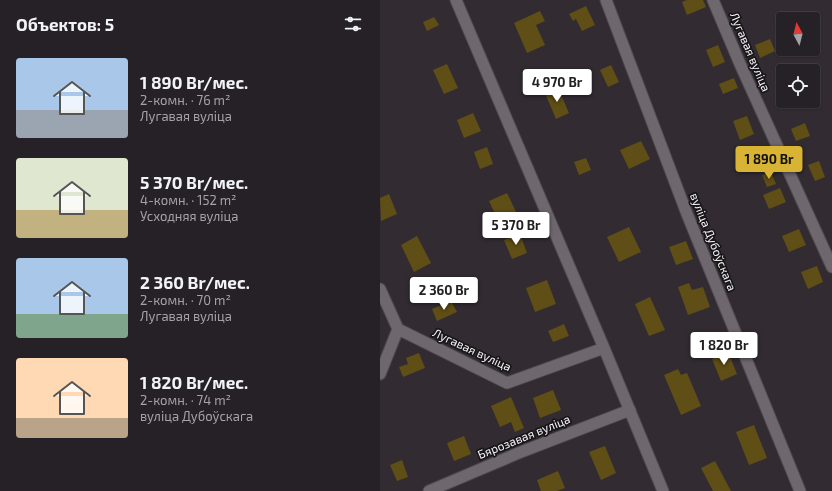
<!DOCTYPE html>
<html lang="ru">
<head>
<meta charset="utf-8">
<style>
  body { margin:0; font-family:"Exo 2",sans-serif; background:#2e292e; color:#f1f3f6; height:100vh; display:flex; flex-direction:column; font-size:15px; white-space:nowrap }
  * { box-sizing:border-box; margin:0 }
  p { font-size:13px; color:#a4a3a7 }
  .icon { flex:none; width:22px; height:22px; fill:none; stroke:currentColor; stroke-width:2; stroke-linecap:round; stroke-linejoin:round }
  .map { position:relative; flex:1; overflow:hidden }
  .side { display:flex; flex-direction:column; background:#262126; width:380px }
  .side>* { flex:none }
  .needle { width:26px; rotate:353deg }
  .controls { position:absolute; left:396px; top:12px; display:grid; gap:8px }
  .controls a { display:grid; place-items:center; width:44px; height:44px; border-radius:4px; background:#262126; box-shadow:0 1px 3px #0004,0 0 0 1px #423e43; font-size:20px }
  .price { position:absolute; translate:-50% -34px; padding:0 9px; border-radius:4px; background:#fff; color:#222; font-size:13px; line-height:26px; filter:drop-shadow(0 1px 2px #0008) }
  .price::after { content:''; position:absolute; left:50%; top:24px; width:12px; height:9px; margin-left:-6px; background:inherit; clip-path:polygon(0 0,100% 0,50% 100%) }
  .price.on { background:#d9b434; color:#111 }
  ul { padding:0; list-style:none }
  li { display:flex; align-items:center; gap:12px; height:100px; padding:0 16px }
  li span { display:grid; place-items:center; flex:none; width:112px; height:80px; border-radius:4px; color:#555 }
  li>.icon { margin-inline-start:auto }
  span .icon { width:48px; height:48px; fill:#fffc; stroke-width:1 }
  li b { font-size:17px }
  h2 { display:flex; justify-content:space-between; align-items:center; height:48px; padding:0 16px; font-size:17px }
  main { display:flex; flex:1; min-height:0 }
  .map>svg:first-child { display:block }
  .building { fill:#5f4e15 }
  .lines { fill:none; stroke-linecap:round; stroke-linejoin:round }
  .minor-casing { stroke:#4f4a4f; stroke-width:13 }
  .minor { stroke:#6e676e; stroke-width:11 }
  .labels { text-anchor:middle; stroke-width:3.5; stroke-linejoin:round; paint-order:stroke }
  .street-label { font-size:12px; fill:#f7f3f7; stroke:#181618 }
</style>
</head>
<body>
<main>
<section class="side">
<h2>Объектов: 5<svg class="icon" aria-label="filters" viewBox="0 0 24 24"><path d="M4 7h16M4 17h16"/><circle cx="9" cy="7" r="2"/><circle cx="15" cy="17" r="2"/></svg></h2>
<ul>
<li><span style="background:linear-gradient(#a9c7e8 65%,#9aa5b1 0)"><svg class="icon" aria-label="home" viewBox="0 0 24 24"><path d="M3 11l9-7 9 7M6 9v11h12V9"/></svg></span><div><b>1 890 Br/мес.</b><p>2-комн. · 76 m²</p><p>Лугавая вуліца</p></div></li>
<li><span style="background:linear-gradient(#dfe7d0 65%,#c2b280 0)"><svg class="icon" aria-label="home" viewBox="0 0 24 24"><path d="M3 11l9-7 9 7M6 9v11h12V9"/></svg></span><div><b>5 370 Br/мес.</b><p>4-комн. · 152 m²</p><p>Усходняя вуліца</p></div></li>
<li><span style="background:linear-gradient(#a9c7e8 70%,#7fa58c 0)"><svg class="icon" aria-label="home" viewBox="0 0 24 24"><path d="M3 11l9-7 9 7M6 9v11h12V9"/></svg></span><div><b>2 360 Br/мес.</b><p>2-комн. · 70 m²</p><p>Лугавая вуліца</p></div></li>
<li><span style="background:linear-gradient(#ffd9b3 75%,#b9a48a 0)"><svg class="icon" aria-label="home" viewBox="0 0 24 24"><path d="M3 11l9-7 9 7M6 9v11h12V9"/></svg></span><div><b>1 820 Br/мес.</b><p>2-комн. · 74 m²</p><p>вуліца Дубоўскага</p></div></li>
</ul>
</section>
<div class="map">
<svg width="452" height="491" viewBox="0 0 452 491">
  <rect width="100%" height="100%" fill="#322c32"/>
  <path class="building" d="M307,0H323L326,7L307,15L302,2Z
    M206,6L215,25L202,31L196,19L193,21L189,14Z
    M160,11L165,21L156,25L165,45L147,53L134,23Z
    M54,17L59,25L47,31L43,22Z
    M390,39L395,51L380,58L375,45Z
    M338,45L345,62L333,67L326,50Z
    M67,64L78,88L64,94L53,70Z
    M231,65L239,82L228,87L220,70Z
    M354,78L358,88L343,94L339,84Z
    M178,88L189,113L176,119L165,93Z
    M93,113L101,131L84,138L77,120Z
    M367,116L374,134L360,140L353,121Z
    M425,123L430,136L416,141L411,129Z
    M261,141L270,159L249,169L240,150Z
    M107,147L113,164L100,169L94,152Z
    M206,158L211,170L199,175L194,162Z
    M439,161L445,177L435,181L428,165Z
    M391,172L396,184L387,187L382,175Z
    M400,188L406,202L389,209L383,195Z
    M127,193L139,218L121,227L109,201Z
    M9,194L17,214L1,221L0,198Z
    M249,227L261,252L239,262L227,237Z
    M419,229L426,245L409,252L402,236Z
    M140,234L147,253L132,259L124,240Z
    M37,236L51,263L34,272L21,245Z
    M306,241L313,259L296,265L289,247Z
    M437,266L443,282L428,289L421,272Z
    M167,280L176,304L155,312L146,288Z
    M309,283L312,290L323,287L330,307L308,315L298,287Z
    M270,297L285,330L269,336L255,304Z
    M71,301L77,312L57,321L52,309Z
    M184,324L189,336L173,342L168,331Z
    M348,352L357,374L341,381L332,359Z
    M39,353L45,368L23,377L19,367L28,364L26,358Z
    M298,369L301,375L307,373L321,406L301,415L284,375Z
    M173,390L181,410L160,418L153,398Z
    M131,397L144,428L135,432L131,422L120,427L111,406Z
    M374,425L387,458L369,465L356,432Z
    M84,436L91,454L74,461L67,443Z
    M225,446L236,473L221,480L209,452Z
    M22,460L28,477L17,481L10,465Z
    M335,461L351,491H333L321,468Z
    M178,471L185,488L177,491H161L157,480Z"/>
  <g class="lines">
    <defs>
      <path id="minor" d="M76,0L224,348L283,491
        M226,0L307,214L420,491
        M333,0L360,64L452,267
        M0,289L18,329
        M0,374L18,329L127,383L224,348
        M49,491L141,452L250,410"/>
    </defs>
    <use href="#minor" class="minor-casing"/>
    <use href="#minor" class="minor"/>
  </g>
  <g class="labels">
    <g class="street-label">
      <text transform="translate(370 52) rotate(67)" y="4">Лугавая вуліца</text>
      <text transform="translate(333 242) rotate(68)" y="4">вуліца Дубоўскага</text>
      <text transform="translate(92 350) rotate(25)" y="4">Лугавая вуліца</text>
      <text transform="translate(144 437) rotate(-22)" y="4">Бярозавая вуліца</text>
    </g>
  </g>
</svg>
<div class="controls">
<a><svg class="needle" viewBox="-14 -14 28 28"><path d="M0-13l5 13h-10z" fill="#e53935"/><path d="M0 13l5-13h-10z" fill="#a4a3a7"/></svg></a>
<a><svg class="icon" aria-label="locate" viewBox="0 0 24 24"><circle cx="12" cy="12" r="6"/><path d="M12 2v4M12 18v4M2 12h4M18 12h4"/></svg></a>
</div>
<b class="price" style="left:177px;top:103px">4 970 Br</b>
<b class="price on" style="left:389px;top:180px">1 890 Br</b>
<b class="price" style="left:136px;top:246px">5 370 Br</b>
<b class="price" style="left:64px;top:311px">2 360 Br</b>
<b class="price" style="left:344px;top:366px">1 820 Br</b>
</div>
</main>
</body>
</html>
